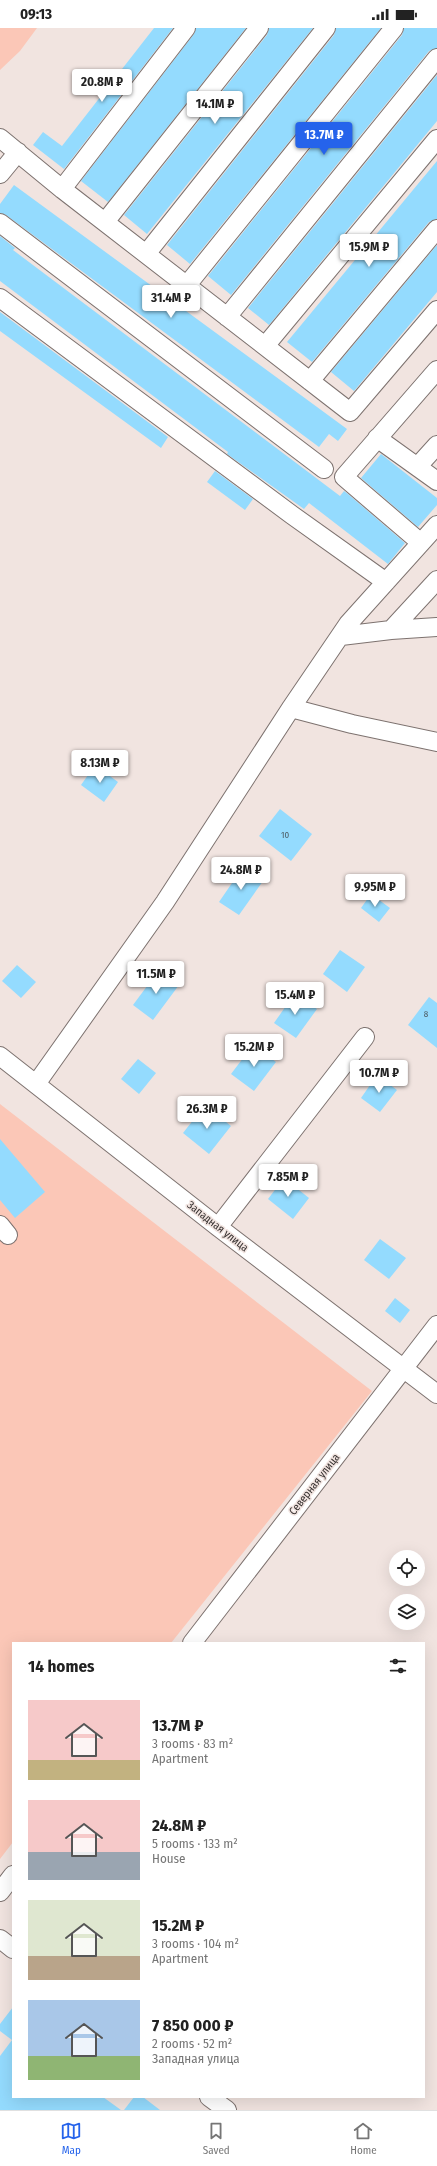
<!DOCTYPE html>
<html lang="en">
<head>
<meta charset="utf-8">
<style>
  body { margin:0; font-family:"Fira Sans Condensed",sans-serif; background:#f2f2f2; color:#222; height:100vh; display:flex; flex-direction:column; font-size:15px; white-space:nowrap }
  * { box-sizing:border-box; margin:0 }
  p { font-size:13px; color:#767676 }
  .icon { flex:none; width:22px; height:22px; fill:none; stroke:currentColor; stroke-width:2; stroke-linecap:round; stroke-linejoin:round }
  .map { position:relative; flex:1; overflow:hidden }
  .details { position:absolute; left:12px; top:1614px; width:413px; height:456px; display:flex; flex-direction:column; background:#fff; border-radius:0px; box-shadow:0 4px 16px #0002 }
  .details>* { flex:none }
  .tools { position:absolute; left:389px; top:1522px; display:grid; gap:8px }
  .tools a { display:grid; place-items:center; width:36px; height:36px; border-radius:50%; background:#fff; box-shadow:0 4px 16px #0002; font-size:20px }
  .price { position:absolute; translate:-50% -34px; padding:0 9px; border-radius:4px; background:#fff; color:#222; font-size:13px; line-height:26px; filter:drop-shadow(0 1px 2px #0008) }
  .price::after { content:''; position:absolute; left:50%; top:24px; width:12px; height:9px; margin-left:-6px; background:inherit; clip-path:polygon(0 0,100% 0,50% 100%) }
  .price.current { background:#2563eb; color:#fff }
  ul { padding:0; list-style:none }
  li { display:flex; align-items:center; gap:12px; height:100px; padding:0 16px }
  li span { display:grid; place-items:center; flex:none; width:112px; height:80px; border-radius:0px; color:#555 }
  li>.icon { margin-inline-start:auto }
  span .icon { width:48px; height:48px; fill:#fffc; stroke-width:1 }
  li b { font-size:17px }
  h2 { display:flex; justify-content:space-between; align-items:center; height:48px; padding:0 16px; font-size:17px }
  .status { display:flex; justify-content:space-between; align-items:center; height:28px; padding:0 20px; background:#fff; direction:ltr }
  .status svg { height:11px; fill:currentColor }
  .tabs { display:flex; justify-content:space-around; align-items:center; height:56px; border-top:1px solid #e0e0e0; background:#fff; font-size:11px; color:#767676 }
  .tabs a { display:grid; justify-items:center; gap:2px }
  .tabs .current { color:#2563eb }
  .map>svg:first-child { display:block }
  .green { fill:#fbc7b7 }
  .building { fill:#94dbfe }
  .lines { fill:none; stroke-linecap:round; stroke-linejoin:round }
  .minor-casing { stroke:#7d726f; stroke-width:20 }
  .minor { stroke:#fff; stroke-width:18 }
  .labels { text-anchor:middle; stroke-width:3; stroke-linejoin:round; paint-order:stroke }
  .number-label { font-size:9px; fill:#4d5b63 }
  .street-label { font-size:11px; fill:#35302f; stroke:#f1e4e0 }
</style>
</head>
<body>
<div class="status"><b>09:13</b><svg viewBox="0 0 49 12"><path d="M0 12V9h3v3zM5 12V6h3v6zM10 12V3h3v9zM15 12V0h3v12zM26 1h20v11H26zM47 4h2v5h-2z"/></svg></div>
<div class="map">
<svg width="437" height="2082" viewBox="0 0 437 2082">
  <rect width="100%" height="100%" fill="#f1e4e0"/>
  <path class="green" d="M0,0H37L20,23L0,42Z
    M0,1076L372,1363L171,1615H13V1814L0,1831Z"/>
  <path class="building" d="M154,0H173L64,141L33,117L43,104L62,118Z
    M196,0H246L108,174L81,153L194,6Z
    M269,0H313L147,206L124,187L267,7Z
    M336,0H381L190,236L167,217L334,7Z
    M404,0H437V20L429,23L231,267L208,248L402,7Z
    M437,47V93L269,297L248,280Z
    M437,133V191L429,194L312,334L287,314Z
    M14,157L347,401L338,413L329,406L319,419L6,187L0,185V176Z
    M0,208L15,220L13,222L340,468L344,463L348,466L405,515L388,536L309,475L304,481L227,426L228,424L0,253Z
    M437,217V264L354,363L331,344Z
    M0,284L168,409L161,420L0,303Z
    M381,426L437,470V477L418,499L361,450Z
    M215,443L253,471L245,482L207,454Z
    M95,737L118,754L104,774L81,757Z
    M280,781L312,806L291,833L259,808Z
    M243,839L263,853L239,887L219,874Z
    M371,866L390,880L379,894L361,880Z
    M340,922L365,939L347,964L323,946Z
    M17,937L36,954L21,970L2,953Z
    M159,942L179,957L153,992L133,977Z
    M295,965L317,981L296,1010L274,995Z
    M429,969L437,975V1020L408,997Z
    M253,1017L276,1034L254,1063L231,1046Z
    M138,1031L156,1045L139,1066L121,1051Z
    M377,1047L397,1062L380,1084L361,1070Z
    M205,1077L231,1098L209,1126L183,1105Z
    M0,1111L45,1164L15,1190L0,1172Z
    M284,1150L309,1170L293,1191L268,1171Z
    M380,1211L406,1230L389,1251L364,1232Z
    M395,1270L410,1282L400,1295L385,1283Z
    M13,1979V2069H103L121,2082H0V2028L12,2012L0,2003V1996Z
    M134,2069H143L160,2082H124Z"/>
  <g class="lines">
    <defs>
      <path id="minor" d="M0,110L62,161L350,384L437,282
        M0,146L18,124
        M62,161L186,0
        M105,194L259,0
        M0,195L324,441
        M146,226L326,0
        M187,257L394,0
        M0,270L292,487L386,554
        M227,289L437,30
        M265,318L437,111
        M310,353L437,201
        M377,410L437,453
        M418,438L437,417
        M421,515L344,449L437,342
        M391,602L437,552
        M341,608L391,602L437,599
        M291,680L352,696L437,714
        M0,1028L218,1199L437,1366
        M36,1056L165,874L291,680L348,596L437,497
        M0,1197L8,1207
        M218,1199L365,1009
        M192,1615L437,1297
        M0,1864L13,1847
        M0,1911L13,1921
        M209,2069L227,2082"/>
    </defs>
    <use href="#minor" class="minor-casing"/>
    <use href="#minor" class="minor"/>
  </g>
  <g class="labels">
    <g class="number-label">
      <text x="285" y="810">10</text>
      <text x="426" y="989">8</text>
    </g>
    <g class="street-label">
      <text transform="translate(218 1198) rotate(38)" y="4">Западная улица</text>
      <text transform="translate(314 1456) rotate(-52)" y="4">Северная улица</text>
    </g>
  </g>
</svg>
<div class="tools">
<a><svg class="icon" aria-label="locate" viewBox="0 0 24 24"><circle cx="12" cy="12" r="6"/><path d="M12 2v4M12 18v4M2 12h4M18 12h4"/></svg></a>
<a><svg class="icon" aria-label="layers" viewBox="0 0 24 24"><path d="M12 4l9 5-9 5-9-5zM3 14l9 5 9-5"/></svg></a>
</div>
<b class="price" style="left:102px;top:75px">20.8M ₽</b>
<b class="price" style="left:215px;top:97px">14.1M ₽</b>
<b class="price current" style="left:324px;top:128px">13.7M ₽</b>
<b class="price" style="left:369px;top:240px">15.9M ₽</b>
<b class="price" style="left:171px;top:291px">31.4M ₽</b>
<b class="price" style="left:100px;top:756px">8.13M ₽</b>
<b class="price" style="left:241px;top:863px">24.8M ₽</b>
<b class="price" style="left:375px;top:880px">9.95M ₽</b>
<b class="price" style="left:156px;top:967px">11.5M ₽</b>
<b class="price" style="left:295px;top:988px">15.4M ₽</b>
<b class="price" style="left:254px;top:1040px">15.2M ₽</b>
<b class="price" style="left:379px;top:1066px">10.7M ₽</b>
<b class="price" style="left:207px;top:1102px">26.3M ₽</b>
<b class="price" style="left:288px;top:1170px">7.85M ₽</b>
<section class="details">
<h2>14 homes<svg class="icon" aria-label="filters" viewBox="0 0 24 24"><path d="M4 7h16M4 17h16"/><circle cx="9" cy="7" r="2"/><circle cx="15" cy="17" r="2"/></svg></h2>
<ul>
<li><span style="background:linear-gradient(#f6c9c9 75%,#c2b280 0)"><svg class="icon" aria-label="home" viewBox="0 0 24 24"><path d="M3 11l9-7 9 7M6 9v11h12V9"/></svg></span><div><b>13.7M ₽</b><p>3 rooms · 83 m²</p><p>Apartment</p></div></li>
<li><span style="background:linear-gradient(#f6c9c9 65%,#9aa5b1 0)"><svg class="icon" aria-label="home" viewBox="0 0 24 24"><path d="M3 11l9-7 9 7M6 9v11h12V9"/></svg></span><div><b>24.8M ₽</b><p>5 rooms · 133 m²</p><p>House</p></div></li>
<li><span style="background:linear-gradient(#dfe7d0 70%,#b9a48a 0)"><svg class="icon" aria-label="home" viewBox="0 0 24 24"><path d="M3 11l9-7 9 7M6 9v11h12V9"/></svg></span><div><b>15.2M ₽</b><p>3 rooms · 104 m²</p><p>Apartment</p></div></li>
<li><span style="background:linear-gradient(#a9c7e8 70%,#8fb573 0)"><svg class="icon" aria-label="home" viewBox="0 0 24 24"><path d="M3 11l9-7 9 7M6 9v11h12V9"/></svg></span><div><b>7 850 000 ₽</b><p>2 rooms · 52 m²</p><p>Западная улица</p></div></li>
</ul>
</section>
</div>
<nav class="tabs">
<a class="current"><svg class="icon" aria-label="map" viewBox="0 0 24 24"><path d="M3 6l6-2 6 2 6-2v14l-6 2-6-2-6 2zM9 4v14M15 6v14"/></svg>Map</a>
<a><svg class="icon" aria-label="saved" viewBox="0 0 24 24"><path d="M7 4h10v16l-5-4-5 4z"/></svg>Saved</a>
<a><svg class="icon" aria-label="home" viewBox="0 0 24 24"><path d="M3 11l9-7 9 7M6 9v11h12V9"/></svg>Home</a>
</nav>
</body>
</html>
